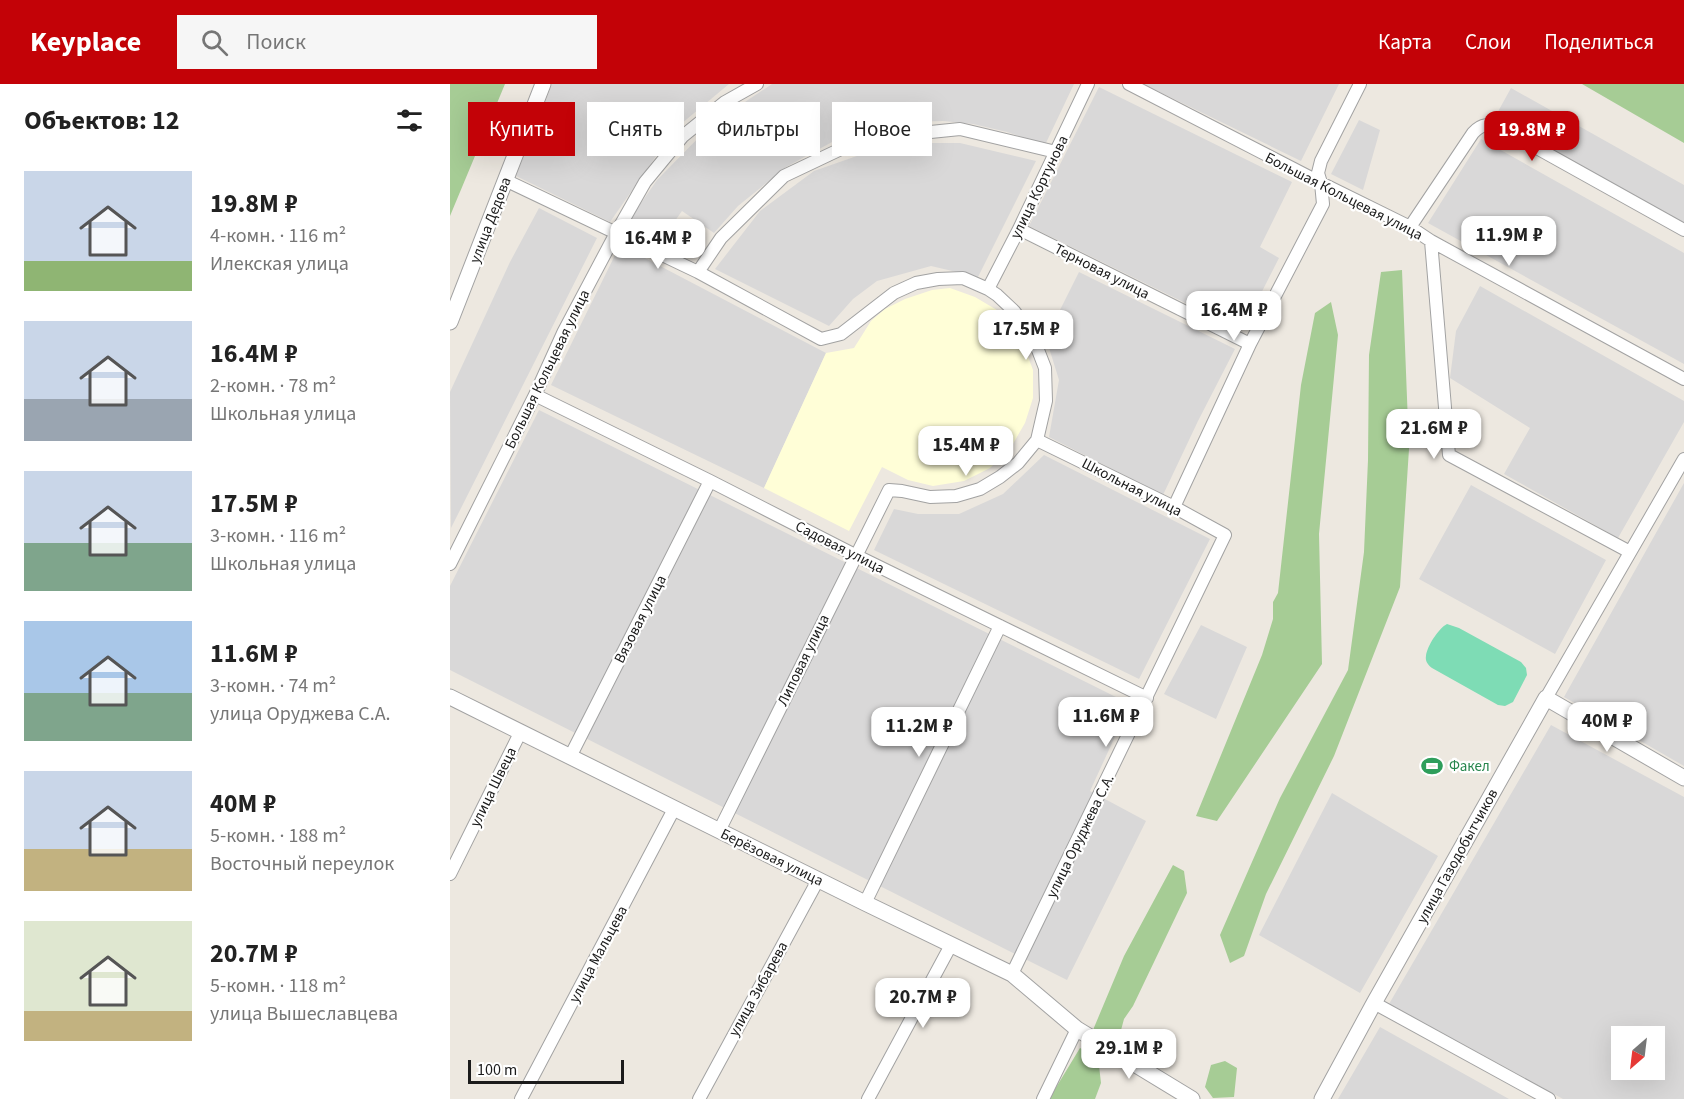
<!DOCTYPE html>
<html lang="ru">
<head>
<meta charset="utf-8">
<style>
  body { margin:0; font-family:"Source Sans 3",sans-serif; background:#f6f6f6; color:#222; height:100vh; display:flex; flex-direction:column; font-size:22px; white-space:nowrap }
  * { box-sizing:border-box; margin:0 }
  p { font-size:20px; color:#767676 }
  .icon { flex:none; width:33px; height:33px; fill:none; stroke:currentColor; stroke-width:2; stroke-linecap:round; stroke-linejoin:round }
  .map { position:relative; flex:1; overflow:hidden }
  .details { display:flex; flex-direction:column; background:#fff; width:450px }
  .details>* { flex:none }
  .banner { position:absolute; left:18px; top:18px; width:570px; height:54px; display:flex; gap:12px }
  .needle { width:39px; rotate:208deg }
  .fabs { position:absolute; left:1161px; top:942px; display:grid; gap:12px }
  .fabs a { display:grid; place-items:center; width:54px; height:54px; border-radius:0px; background:#fff; box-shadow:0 6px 24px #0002; font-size:30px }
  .scale { position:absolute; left:18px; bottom:15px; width:156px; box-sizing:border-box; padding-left:6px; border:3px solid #1b1b1b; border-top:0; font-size:16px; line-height:21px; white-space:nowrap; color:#1b1b1b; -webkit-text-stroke:4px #fff; paint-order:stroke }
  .price { position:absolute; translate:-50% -51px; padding:0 14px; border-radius:12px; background:#fff; color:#222; font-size:20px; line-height:39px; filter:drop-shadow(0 2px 3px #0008) }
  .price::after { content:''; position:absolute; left:50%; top:36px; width:18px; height:14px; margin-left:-9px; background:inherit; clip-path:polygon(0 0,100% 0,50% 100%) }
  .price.current { background:#c30207; color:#fff }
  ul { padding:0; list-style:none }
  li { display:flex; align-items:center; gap:18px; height:150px; padding:0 24px }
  li span { display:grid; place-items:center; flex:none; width:168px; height:120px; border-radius:0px; color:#555 }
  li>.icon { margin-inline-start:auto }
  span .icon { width:72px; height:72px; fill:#fffc; stroke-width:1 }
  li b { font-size:26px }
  h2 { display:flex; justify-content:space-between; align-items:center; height:72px; padding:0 24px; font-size:26px }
  .tag { padding:0 21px; border-radius:0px; background:#fff; box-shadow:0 6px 24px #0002; font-size:21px; line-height:54px }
  .tag.current { background:#c30207; color:#fff }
  header { display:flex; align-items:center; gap:36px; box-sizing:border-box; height:84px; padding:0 30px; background:#c30207; color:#fff }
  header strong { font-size:28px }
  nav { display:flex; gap:33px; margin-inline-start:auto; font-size:21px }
  .search { width:420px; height:54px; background:#f6f6f6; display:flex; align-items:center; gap:15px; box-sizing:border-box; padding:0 21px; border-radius:0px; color:#767676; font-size:22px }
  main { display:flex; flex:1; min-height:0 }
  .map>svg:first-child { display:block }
  .residential { fill:#d9d8d8; fill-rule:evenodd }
  .education { fill:#fffed7 }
  .forest { fill:#a6cc95 }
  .pitch { fill:#7edcb5 }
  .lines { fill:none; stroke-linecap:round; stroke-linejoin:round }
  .minor-casing { stroke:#a2a2a2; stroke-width:14 }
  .tertiary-casing { stroke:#a2a2a2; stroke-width:17 }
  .minor { stroke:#fff; stroke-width:12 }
  .tertiary { stroke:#fff; stroke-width:15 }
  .labels { text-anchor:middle; stroke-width:4.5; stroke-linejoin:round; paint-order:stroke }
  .street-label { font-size:15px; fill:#1b1b1b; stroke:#fff }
  .leisure-label { font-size:15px; fill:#27864d; stroke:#fff; text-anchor:start }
</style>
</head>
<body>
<header>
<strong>Keyplace</strong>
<div class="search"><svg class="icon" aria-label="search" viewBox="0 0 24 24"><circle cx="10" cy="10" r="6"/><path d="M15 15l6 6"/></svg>Поиск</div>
<nav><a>Карта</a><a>Слои</a><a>Поделиться</a></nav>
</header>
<main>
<section class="details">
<h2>Объектов: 12<svg class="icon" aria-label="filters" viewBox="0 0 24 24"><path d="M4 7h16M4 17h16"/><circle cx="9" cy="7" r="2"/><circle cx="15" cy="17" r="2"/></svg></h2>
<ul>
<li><span style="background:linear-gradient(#c9d6e8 75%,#8fb573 0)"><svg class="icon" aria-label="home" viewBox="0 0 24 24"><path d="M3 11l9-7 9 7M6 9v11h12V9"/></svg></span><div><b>19.8M ₽</b><p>4-комн. · 116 m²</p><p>Илекская улица</p></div></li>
<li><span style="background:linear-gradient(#c9d6e8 65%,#9aa5b1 0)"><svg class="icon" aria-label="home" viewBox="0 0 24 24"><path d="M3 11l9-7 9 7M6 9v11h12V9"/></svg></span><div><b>16.4M ₽</b><p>2-комн. · 78 m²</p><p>Школьная улица</p></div></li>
<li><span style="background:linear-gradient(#c9d6e8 60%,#7fa58c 0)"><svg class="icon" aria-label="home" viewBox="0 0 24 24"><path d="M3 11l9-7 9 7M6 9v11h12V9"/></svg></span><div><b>17.5M ₽</b><p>3-комн. · 116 m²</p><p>Школьная улица</p></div></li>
<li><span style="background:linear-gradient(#a9c7e8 60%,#7fa58c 0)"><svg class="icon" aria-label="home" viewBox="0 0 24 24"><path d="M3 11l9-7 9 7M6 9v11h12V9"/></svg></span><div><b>11.6M ₽</b><p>3-комн. · 74 m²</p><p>улица Оруджева С.А.</p></div></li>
<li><span style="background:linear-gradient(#c9d6e8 65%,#c2b280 0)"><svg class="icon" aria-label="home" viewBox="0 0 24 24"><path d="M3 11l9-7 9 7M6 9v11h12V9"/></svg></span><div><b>40M ₽</b><p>5-комн. · 188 m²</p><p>Восточный переулок</p></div></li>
<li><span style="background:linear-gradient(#dfe7d0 75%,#c2b280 0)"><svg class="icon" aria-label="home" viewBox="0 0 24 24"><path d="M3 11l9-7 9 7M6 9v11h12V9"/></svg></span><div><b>20.7M ₽</b><p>5-комн. · 118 m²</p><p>улица Вышеславцева</p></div></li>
</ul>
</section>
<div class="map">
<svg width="1234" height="1015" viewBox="0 0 1234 1015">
  <rect width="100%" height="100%" fill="#ede8e0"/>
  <path class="residential" d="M102,0H279L225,45L160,138L66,92Z
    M322,0H624L595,61L557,48L523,40L493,37L458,38L425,43L395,51L336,83L288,122L264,149L232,127L207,162L173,145L207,96L262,40Z
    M693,0H889L851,77Z
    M649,3L842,98L810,163L829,174L792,247L579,142Z
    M1061,4L1234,101V140L1045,33Z
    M909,36L930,46L913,106L881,90Z
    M1031,55L1234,169V280L978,139Z
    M444,59H510L586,77L528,193L481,182L427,197L403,215L379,242L265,185L310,127L364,87Z
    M89,124L147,154L1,444L0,308L60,178Z
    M170,161L376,269L314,404L101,301Z
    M629,188L785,265L748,337L713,411L599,353L609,296L596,254Z
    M1030,202L1234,317V338L1168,454L1054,390L1080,344L1000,294L1006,247Z
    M89,326L680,620L640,707L696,737L617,896L0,586V502Z
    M594,371L760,455L689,595L424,466L444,425L468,430H509L553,410Z
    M1234,399V682L1114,613Z
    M1021,401L1156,476L1105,570L969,495Z
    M751,541L797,563L766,635L714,610Z
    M1101,641L1234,713V1015H1113L939,920ZM1204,952V986H1172V952Z
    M882,709L988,772L910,909L809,851Z
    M930,943L1059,1015H888Z"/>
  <path class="education" d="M500,204L525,213L552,229L571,254L583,286V314L575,339L560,365L540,384L514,397L483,402L458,396L432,383L399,447L314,404L376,269L404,264L421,237L435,225L455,215L482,206Z"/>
  <path class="forest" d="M0,0H55L0,132Z
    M1132,0H1234V59Z
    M952,186L959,365L950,503L884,672L816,810L794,872L780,879L770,851L830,714L898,586L914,468L918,376L919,271L931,188Z
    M881,218L888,251L869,450L872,580L767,737L746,732L812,571L823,535V518L828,509L851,301L865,229Z
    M723,781L734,787L737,809L683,922L674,935L667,961L643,946L674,872Z
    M630,964L648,973L651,999L645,1015H599Z
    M775,977L787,984L784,1013L763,1014L755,1003L761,981Z"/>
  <path class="pitch" d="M997,540L1009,544L1071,578L1076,584L1077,591L1063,618L1055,622L1048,621L982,584C978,581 975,577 976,572C977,562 989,544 997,540Z"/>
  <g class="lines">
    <defs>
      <path id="minor" d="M679,0L871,99L960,143L981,157L1234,295
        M55,96L248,188L371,255L391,250L444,209L466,199L488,195L513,194L538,205L547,211L564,227L583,253L595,284L596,317L587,356L568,379L550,393L530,405L506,412L480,413L452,407L439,406L269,747
        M960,143L1023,49C1032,39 1039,40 1051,44L1234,146
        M569,145L800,260
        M981,157L999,371L1180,468
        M248,188L271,154L334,92L412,55L510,45L606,68
        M538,205L569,145L638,0
        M85,311L260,397L405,471L697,614
        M724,423L800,260L873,120L871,99L868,89L871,77L910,0
        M0,480L85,311L114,247L166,149L195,98L233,52L275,18L307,0
        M1096,614L1234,375
        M120,673L260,397
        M0,790L70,649
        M415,819L550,542
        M562,890L775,451L724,423L587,356
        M924,919L1099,1015
        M71,1015L224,725
        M249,1015L368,796
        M418,1015L501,861
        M593,1015L627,945"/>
      <path id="tertiary" d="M0,238L93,0
        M0,613L415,819L562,890L627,945L742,1015
        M872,1015L924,919L1096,614L1234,694"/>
    </defs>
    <use href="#minor" class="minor-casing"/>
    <use href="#tertiary" class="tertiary-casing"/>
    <use href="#minor" class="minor"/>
    <use href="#tertiary" class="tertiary"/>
  </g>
  <defs>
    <symbol id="stadium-bare" viewBox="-9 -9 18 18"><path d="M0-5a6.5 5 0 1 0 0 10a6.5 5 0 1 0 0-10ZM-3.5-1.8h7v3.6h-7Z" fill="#2e9e5b" stroke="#fff" stroke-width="2.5" paint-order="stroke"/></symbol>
  </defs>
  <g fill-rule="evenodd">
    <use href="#stadium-bare" x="967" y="667" width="30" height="30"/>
  </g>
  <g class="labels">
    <g class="street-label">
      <text transform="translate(589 103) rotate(-64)" y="5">улица Кортунова</text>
      <text transform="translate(894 112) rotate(27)" y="5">Большая Кольцевая улица</text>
      <text transform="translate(40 136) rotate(-69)" y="5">улица Дедова</text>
      <text transform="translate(652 187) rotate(27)" y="5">Терновая улица</text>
      <text transform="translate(97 285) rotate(-64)" y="5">Большая Кольцевая улица</text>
      <text transform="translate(682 403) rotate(27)" y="5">Школьная улица</text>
      <text transform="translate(390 463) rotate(27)" y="5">Садовая улица</text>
      <text transform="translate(190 535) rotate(-63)" y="5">Вязовая улица</text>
      <text transform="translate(353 576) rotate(-64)" y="5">Липовая улица</text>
      <text transform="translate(43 703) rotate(-64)" y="5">улица Швеца</text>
      <text transform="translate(630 752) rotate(-64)" y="5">улица Оруджева С.А.</text>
      <text transform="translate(1007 772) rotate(-61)" y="5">улица Газодобытчиков</text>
      <text transform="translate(322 773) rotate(26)" y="5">Берёзовая улица</text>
      <text transform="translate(148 870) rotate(-62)" y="5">улица Мальцева</text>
      <text transform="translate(308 905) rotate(-61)" y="5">улица Зибарева</text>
    </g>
    <g class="leisure-label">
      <text x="999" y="687">Факел</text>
    </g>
  </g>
</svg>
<div class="fabs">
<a><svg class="needle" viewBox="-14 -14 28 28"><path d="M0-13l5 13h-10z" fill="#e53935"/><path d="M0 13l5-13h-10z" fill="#767676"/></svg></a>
</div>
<div class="scale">100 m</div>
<b class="price current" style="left:1082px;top:78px">19.8M ₽</b>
<b class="price" style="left:1059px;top:183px">11.9M ₽</b>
<b class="price" style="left:208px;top:186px">16.4M ₽</b>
<b class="price" style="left:784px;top:258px">16.4M ₽</b>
<b class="price" style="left:576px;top:277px">17.5M ₽</b>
<b class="price" style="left:984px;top:376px">21.6M ₽</b>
<b class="price" style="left:516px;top:393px">15.4M ₽</b>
<b class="price" style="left:656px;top:664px">11.6M ₽</b>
<b class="price" style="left:1157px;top:669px">40M ₽</b>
<b class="price" style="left:469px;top:674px">11.2M ₽</b>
<b class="price" style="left:473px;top:945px">20.7M ₽</b>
<b class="price" style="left:679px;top:996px">29.1M ₽</b>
<div class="banner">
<a class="tag current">Купить</a>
<a class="tag">Снять</a>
<a class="tag">Фильтры</a>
<a class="tag">Новое</a>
</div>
</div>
</main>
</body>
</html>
